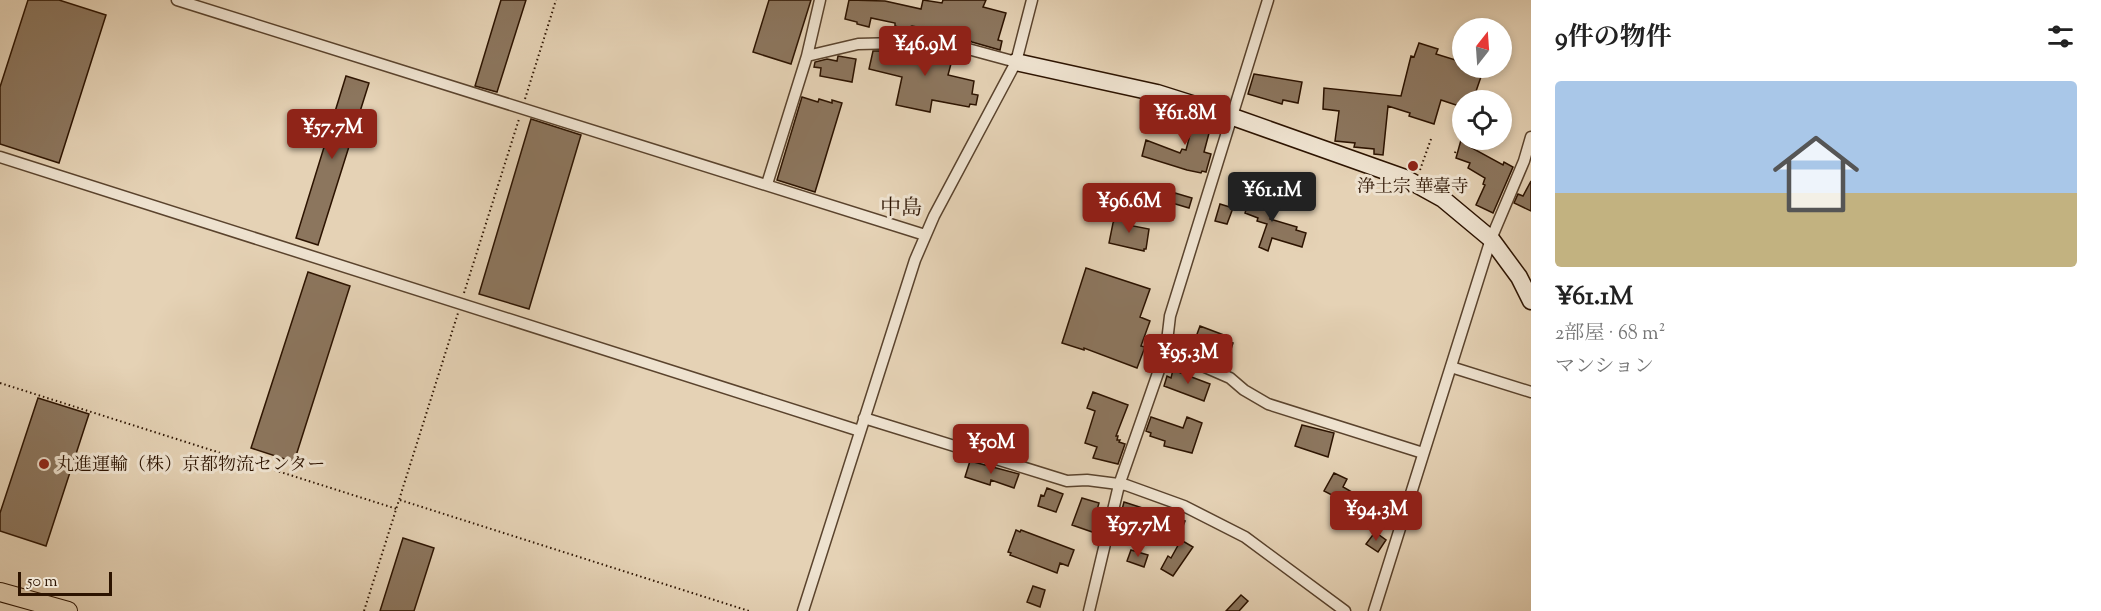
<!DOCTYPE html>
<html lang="ja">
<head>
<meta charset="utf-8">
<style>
  body { margin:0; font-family:"Sorts Mill Goudy","Noto Serif JP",serif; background:#f6f6f6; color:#222; height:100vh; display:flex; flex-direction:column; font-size:22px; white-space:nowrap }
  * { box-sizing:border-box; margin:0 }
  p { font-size:20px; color:#767676 }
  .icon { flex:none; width:33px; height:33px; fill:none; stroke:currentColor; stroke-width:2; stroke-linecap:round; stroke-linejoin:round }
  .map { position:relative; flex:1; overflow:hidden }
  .side { display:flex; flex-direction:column; background:#fff; width:570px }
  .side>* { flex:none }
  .needle { width:39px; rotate:17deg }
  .controls { position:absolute; left:1452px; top:18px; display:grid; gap:12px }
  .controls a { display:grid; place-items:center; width:60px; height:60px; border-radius:50%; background:#fff; box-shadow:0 3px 9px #0003; font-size:30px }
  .scale { position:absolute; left:18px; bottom:15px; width:94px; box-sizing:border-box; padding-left:6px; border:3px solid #2c1300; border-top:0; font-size:16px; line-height:21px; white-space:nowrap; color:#2c1300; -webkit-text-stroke:4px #eee2cf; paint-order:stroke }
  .price { position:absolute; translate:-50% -51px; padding:0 14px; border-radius:6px; background:#8f2418; color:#fff; font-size:20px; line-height:39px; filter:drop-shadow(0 2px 3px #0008) }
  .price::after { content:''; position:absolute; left:50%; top:36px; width:18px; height:14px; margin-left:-9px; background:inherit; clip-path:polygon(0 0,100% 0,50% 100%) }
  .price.active { background:#222; color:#fff }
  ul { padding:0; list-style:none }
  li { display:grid; align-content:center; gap:12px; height:318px; padding:0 24px }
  li span { display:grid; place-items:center; height:186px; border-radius:6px; color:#555 }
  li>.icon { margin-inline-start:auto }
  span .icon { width:108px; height:108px; fill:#fffc; stroke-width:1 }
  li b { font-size:26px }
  h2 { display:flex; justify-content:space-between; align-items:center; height:72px; padding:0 24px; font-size:26px }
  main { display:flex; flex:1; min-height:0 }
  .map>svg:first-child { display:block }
  .building { fill:#8c765e; stroke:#2c1300; stroke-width:1.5 }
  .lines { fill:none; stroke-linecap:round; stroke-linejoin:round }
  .street-casing { stroke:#5a432d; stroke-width:13 }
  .secondary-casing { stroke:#2c1300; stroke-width:19 }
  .primary-casing { stroke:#2c1300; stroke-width:20 }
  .path { stroke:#2c1300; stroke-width:2; stroke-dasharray:1.5 3; stroke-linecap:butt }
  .street { stroke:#eee2cf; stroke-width:10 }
  .secondary { stroke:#eee2cf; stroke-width:16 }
  .primary { stroke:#e5d2b5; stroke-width:18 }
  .poi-dot { fill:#8f2418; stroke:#eee2cf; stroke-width:2 }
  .labels { text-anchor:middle; stroke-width:6; stroke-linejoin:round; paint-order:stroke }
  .poi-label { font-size:18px; fill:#2c1300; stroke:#eee2cf }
  .quarter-label { font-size:21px; fill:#2c1300; stroke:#eee2cf }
</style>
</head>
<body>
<main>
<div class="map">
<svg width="1531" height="611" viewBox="0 0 1531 611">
  <rect width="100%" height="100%" fill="#e5d2b5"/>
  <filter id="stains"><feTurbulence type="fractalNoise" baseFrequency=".00333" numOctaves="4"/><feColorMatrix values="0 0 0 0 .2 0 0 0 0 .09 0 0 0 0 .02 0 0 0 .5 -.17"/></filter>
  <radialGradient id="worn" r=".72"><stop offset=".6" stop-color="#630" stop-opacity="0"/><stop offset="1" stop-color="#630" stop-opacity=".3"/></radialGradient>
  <path class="building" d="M28,0H59L106,15L59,163L0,144V87Z
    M501,0H526L497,92L475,86Z
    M769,0H811L791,64L753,52Z
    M849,0L885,1L921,9L923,0L942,3L943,0H986L983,7L1006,13L998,40L1002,41L1000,50L972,42L962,36L912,26L905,29L895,26V23L871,18L869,27L857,24V22L845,19Z
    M915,41L955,49L948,75L974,81L972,94L978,95L976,105L970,104L969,107L932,100L930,112L896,105L902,77L869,69L873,51H891L890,52L911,57Z
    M1419,43L1438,49L1436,54L1462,62V68H1484L1473,100H1462V107L1441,100L1434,124L1409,116L1410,113L1388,106L1383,155L1374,154V149L1354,147L1355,143L1335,141L1339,111L1323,109L1324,88L1401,96L1411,56L1414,57Z
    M838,56L856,59L852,82L820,76L821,68L814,67L815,62L827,59L837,61Z
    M1254,74L1302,82L1298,103L1283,100L1282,104L1248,94Z
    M346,76L369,83L318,245L296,238Z
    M802,97L818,102L819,99L832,103V100L842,103L815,192L777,180Z
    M1151,109L1160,112L1156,125L1147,123Z
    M1172,111L1212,122L1204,152L1211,154L1206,172L1202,171L1201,173L1187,170L1142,156L1146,140L1180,153L1182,149L1186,150L1192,127L1170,120Z
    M531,119L581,135L529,309L479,294Z
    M1461,140H1473L1470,147L1503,165L1504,162L1513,167L1493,213L1476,205L1485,185L1483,184L1485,178L1468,168L1470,163L1456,158Z
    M1531,181V211L1514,203L1518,194L1523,196Z
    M1252,191L1269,197L1268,200L1275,202L1270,219L1297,227L1296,230L1306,233L1302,247L1272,238L1268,251L1259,247L1267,224L1257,221L1258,218L1245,213Z
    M1175,193L1192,198L1189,208L1172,203Z
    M1220,204L1233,208L1227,224L1215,221Z
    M1117,216L1134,219L1133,226L1149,229L1146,249H1144V251L1109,243L1113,223Z
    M1086,268L1150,289L1140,317L1150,321L1141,346L1145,347L1137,368L1084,348V350L1062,343Z
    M308,272L350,286L294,462L251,448Z
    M1200,326L1229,337L1227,341L1233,343L1227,362L1208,355L1209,351L1193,345Z
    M1173,370L1210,384L1204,401L1164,386L1167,376L1171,378Z
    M1093,392L1128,405L1116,436H1118L1117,440H1120L1119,442L1125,444L1118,464L1093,458L1097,447L1085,443L1095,411L1087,408Z
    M38,398L89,414L46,546L0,531V513Z
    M1151,417L1183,428L1187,417L1202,423L1192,453L1164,446L1165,441L1150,436L1151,433L1146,431Z
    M1302,425L1334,433L1328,457L1295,446Z
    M970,461L1019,474L1014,488L991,480L990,485L965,477Z
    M1334,473L1347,479L1343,487L1371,503L1369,507L1375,510L1367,525L1348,514L1353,506L1324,491Z
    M1047,488L1063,494L1056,512L1038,506L1041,495L1044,496Z
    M1082,498L1099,503L1097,510L1105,513L1098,534L1072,525Z
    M1124,502L1158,513L1159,508L1181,516L1179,519L1185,521L1179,537L1144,523L1143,527L1126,522L1127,519L1120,517Z
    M1016,530L1020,532L1021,530L1074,550L1068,566L1060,563L1057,573L1010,555L1011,553L1008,552Z
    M1375,532L1386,540L1378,552L1366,544Z
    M403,538L434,548L414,611H380Z
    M1181,540L1193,547L1173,576L1161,569L1168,556L1171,558Z
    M1131,550L1148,555L1144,567L1127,561Z
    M1033,586L1045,590L1040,607L1027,602Z
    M1241,595L1248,601L1239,611H1226Z"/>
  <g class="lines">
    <defs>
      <path id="street" d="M177,0L925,235
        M820,0L807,56L858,44L899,43L907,39L911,33L961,43L968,49L1016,62
        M0,157L860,431
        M767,184L807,56
        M1166,350L1230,378L1244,390L1268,404L1423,453
        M1451,367L1531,392
        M864,418L1067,481L1087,480L1126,485L1184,506L1245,537L1345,611
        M803,611L915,260L934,216L1016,62L1032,0
        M1089,611L1119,485L1166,350L1170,316L1268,0
        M1374,611L1491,239L1524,161L1531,137"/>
      <path id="secondary" d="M1016,62L1157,93L1233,117L1405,178L1443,199L1491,239L1519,277L1531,301"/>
      <path id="primary" d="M0,592L68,611"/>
    </defs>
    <use href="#street" class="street-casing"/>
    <use href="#secondary" class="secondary-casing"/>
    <use href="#primary" class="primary-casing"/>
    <path class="path" d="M525,99L556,0
      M1455,153L1456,150
      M1420,170L1431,139
      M464,293L519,119
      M0,383L397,509
      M400,500L749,611
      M364,611L458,313"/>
    <use href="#street" class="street"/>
    <use href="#secondary" class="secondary"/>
    <use href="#primary" class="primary"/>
  </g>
  <g class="poi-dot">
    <circle cx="1413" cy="166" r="6"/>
    <circle cx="44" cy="464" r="6"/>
  </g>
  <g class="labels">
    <g class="poi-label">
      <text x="1413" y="192">浄土宗 華臺寺</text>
      <text x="56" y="470" text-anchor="start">丸進運輸（株）京都物流センター</text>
    </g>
    <g class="quarter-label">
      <text x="901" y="214">中島</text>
    </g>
  </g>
  <rect width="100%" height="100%" filter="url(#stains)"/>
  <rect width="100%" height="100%" fill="url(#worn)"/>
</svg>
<div class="controls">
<a><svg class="needle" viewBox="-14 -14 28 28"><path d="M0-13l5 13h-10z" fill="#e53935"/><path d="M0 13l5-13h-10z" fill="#767676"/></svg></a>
<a><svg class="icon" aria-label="locate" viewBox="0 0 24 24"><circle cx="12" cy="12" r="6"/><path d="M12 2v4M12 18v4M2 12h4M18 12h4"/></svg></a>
</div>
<div class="scale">50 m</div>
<b class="price" style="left:925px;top:77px">¥46.9M</b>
<b class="price" style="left:1185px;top:146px">¥61.8M</b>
<b class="price" style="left:332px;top:160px">¥57.7M</b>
<b class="price active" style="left:1272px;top:223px">¥61.1M</b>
<b class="price" style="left:1129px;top:234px">¥96.6M</b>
<b class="price" style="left:1188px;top:385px">¥95.3M</b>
<b class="price" style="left:991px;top:475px">¥50M</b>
<b class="price" style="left:1376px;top:542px">¥94.3M</b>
<b class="price" style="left:1138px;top:558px">¥97.7M</b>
</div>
<section class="side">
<h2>9件の物件<svg class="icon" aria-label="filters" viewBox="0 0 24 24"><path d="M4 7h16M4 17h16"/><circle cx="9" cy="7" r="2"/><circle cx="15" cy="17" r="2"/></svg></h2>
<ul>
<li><span style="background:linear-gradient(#a9c7e8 60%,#c2b280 0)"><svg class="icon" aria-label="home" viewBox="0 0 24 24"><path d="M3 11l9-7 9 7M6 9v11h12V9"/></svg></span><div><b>¥61.1M</b><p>2部屋 · 68 m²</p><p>マンション</p></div></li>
</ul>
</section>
</main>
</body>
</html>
